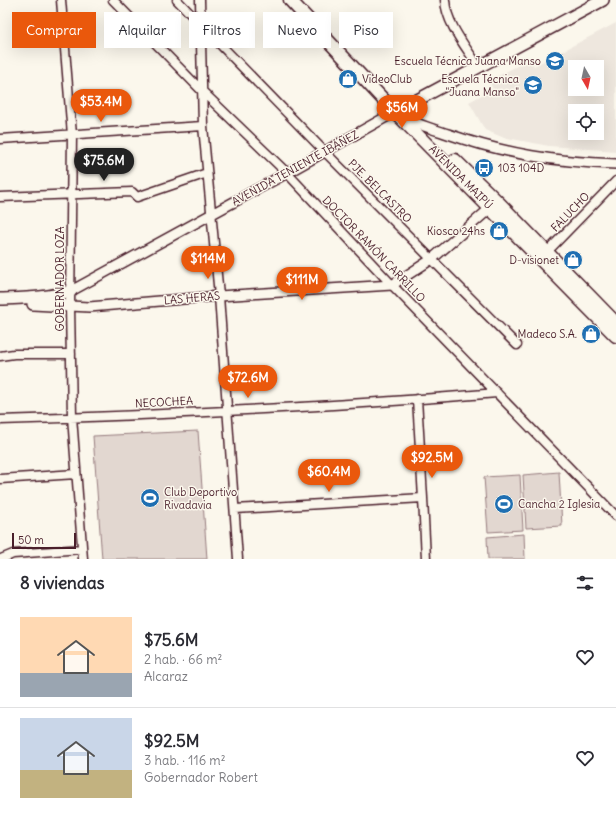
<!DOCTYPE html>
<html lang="es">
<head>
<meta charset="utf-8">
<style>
  body { margin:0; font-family:Delius,sans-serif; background:#f2f2f3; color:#2b2b33; height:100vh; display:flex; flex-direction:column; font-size:15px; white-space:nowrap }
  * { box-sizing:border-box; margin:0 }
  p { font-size:13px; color:#7c7c81 }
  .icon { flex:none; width:22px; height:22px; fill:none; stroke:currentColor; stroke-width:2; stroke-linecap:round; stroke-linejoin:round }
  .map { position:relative; height:559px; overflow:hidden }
  .sheet { display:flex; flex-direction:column; background:#fff; flex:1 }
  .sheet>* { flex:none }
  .top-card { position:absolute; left:12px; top:12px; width:400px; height:36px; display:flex; gap:8px }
  .needle { width:26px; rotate:171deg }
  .tools { position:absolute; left:568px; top:60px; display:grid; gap:8px }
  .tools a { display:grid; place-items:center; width:36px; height:36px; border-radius:0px; background:#fff; box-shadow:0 4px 16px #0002; font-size:20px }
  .scale { position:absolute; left:12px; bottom:10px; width:64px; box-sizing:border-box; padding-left:4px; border:2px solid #4a1f2b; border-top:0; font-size:11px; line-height:14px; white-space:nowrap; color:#4a1f2b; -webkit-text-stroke:3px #fbf7ec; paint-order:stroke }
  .price { position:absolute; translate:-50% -34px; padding:0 9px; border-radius:14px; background:#ea580c; color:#fff; font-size:13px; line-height:26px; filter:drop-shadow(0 1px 2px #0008) }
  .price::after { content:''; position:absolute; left:50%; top:24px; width:12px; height:9px; margin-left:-6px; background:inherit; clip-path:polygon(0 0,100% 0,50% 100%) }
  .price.active { background:#222; color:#fff }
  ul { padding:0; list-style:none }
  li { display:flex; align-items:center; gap:12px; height:100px; padding:0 20px }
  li+li { border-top:1px solid #e1e1e2 }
  li span { display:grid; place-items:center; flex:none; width:112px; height:80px; border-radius:0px; color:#555 }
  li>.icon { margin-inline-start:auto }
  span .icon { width:48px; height:48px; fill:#fffc; stroke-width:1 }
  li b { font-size:17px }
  h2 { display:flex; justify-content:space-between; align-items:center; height:48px; padding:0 20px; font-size:17px }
  .tag { padding:0 14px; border-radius:0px; background:#fff; box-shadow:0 4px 16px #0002; font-size:14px; line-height:36px }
  .tag.active { background:#ea580c; color:#fff }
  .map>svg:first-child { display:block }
  .built { fill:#eee7de; fill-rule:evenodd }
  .green { fill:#e2d7d0; stroke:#967b7e }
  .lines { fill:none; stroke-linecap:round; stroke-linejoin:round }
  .minor-casing { stroke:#4a1f2b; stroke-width:11 }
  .tertiary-casing { stroke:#4a1f2b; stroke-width:12 }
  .secondary-casing { stroke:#4a1f2b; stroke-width:14 }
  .primary-casing { stroke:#4a1f2b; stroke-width:15 }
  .minor { stroke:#fbf7ec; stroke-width:8 }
  .tertiary { stroke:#fbf7ec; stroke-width:9 }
  .secondary { stroke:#fbf7ec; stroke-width:11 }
  .primary { stroke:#fbf7ec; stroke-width:12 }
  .labels { text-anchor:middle; stroke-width:3; stroke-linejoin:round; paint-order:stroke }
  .poi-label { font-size:11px; fill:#4a1f2b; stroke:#fbf7ec; text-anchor:end }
  .street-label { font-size:11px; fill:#4a1f2b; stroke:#fbf7ec }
</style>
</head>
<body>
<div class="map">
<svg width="616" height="559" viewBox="0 0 616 559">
  <rect width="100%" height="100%" fill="#fbf7ec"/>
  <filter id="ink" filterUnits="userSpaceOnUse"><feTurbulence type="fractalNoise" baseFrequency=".025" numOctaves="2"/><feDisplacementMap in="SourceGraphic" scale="8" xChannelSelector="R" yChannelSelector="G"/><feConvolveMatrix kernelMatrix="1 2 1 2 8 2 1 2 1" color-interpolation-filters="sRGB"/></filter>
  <g filter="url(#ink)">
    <path class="built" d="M616,23V151L549,146L502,137L485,130L469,102L493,89L489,81L530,59L534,66ZM575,67H597V89H575ZM575,111H597V133H575Z"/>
    <path class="green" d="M198,431L207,559H102L93,436Z
      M559,472L562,526L526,528L523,475Z
      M520,475L523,530L488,532L484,477Z
      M524,534L525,559H488L487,537Z"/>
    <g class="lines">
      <defs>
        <path id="minor" d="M61,0L72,135L70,306L72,417L83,559
          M113,0L203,92L287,173L392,285L616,516
          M177,0L325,152L517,345
          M200,0L203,126L219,296L238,559
          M445,0C446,23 466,47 478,66
          M0,139L203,126
          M0,197L132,192L137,197L207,173
          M544,255L616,181
          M0,356L14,354H71
          M417,399L423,498L426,559
          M0,420C166,415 332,407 497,393
          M0,479L76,474
          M235,509L423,498
          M1,559L13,554L82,549"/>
        <path id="tertiary" d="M71,291L287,173L395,112C412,123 430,128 448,134C506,154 556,162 616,164
          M70,306L89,307L219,296L392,285L432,259L495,204"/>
        <path id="secondary" d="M395,112L603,0
          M0,299C24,298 47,298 71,291
          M33,304L70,306"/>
        <path id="primary" d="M290,0L395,112L616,336
          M455,160L498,202L616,323"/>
      </defs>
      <use href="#minor" class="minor-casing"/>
      <use href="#tertiary" class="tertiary-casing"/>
      <use href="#secondary" class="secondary-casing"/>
      <use href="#primary" class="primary-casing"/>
      <use href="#minor" class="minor"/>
      <use href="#tertiary" class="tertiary"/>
      <use href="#secondary" class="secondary"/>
      <use href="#primary" class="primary"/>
    </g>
  </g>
  <defs>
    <symbol id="school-disc" viewBox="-11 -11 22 22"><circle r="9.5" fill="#1f6fb2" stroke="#fbf7ec"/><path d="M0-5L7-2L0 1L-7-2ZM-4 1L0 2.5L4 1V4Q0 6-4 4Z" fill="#fff"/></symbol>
    <symbol id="shop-disc" viewBox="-11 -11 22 22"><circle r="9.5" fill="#1f6fb2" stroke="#fbf7ec"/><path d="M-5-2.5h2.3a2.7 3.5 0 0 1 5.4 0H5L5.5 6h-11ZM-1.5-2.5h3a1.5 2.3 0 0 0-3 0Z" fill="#fff"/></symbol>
    <symbol id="bus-disc" viewBox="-11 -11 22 22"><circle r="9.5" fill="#1f6fb2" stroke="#fbf7ec"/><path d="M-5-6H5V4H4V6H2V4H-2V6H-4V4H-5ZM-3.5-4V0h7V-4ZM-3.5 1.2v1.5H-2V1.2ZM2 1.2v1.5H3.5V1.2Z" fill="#fff"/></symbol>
    <symbol id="stadium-disc" viewBox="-11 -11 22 22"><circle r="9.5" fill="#1f6fb2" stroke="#fbf7ec"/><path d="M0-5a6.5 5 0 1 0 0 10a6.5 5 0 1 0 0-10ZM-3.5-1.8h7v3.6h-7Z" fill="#fff"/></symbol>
  </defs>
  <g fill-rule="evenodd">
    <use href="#school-disc" x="544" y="50" width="22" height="22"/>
    <use href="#shop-disc" x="337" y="68" width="22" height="22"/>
    <use href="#school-disc" x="522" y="74" width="22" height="22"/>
    <use href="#bus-disc" x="473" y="157" width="22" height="22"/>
    <use href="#shop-disc" x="488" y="220" width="22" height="22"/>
    <use href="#shop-disc" x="562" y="249" width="22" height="22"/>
    <use href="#shop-disc" x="580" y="323" width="22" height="22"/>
    <use href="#stadium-disc" x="139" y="487" width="22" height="22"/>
    <use href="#stadium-disc" x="493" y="493" width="22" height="22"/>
  </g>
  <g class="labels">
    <g class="poi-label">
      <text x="541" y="65">Escuela Técnica Juana Manso</text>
      <text x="362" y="83" text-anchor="start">VideoClub</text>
      <text x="519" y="83">Escuela Técnica<tspan x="519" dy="13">"Juana Manso"</tspan></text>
      <text x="498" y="172" text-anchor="start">103 104D</text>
      <text x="485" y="235">Kiosco 24hs</text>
      <text x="559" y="264">D-visionet</text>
      <text x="577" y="338">Madeco S.A.</text>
      <text x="164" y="496" text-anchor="start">Club Deportivo<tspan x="164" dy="13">Rivadavia</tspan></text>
      <text x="518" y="508" text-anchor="start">Cancha 2 Iglesia</text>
    </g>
    <g class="street-label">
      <text transform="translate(295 168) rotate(-29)" y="4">AVENIDA TENIENTE IBÁÑEZ</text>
      <text transform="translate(461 177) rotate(45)" y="4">AVENIDA MAIPÚ</text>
      <text transform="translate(380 191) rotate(45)" y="4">PJE. BELCASTRO</text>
      <text transform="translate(570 212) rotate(-46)" y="4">FALUCHO</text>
      <text transform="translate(374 249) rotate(46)" y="4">DOCTOR RAMÓN CARRILLO</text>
      <text transform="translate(60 279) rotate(-90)" y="4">GOBERNADOR LOZA</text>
      <text transform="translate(192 298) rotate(-5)" y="4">LAS HERAS</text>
      <text transform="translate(164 402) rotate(-3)" y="4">NECOCHEA</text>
    </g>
  </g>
</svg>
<div class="tools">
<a><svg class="needle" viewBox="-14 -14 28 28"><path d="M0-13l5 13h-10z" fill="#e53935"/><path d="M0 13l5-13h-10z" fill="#7c7c81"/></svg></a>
<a><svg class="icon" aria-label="locate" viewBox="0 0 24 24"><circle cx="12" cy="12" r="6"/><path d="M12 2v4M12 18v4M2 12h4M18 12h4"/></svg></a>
</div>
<div class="scale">50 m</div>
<b class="price" style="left:101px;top:123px">$53.4M</b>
<b class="price" style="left:402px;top:129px">$56M</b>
<b class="price active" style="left:104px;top:182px">$75.6M</b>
<b class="price" style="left:208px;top:280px">$114M</b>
<b class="price" style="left:302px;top:301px">$111M</b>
<b class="price" style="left:248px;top:399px">$72.6M</b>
<b class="price" style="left:432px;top:479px">$92.5M</b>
<b class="price" style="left:329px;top:493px">$60.4M</b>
<div class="top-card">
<a class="tag active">Comprar</a>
<a class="tag">Alquilar</a>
<a class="tag">Filtros</a>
<a class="tag">Nuevo</a>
<a class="tag">Piso</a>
</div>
</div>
<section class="sheet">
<h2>8 viviendas<svg class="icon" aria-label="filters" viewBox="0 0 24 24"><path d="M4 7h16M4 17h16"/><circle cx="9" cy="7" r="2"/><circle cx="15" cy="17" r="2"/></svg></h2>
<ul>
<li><span style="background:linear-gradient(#ffd9b3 70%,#9aa5b1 0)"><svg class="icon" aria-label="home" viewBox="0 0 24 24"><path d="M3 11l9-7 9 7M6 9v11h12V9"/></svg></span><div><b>$75.6M</b><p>2 hab. · 66 m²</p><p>Alcaraz</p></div><svg class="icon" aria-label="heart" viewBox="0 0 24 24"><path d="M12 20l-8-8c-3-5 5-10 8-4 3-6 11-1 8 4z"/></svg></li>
<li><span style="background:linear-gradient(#c9d6e8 65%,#c2b280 0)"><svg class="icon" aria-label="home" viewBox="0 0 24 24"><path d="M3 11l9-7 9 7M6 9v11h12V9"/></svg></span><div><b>$92.5M</b><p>3 hab. · 116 m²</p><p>Gobernador Robert</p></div><svg class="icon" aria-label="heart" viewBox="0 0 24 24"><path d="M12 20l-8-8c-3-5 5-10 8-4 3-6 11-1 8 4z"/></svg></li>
</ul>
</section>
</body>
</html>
